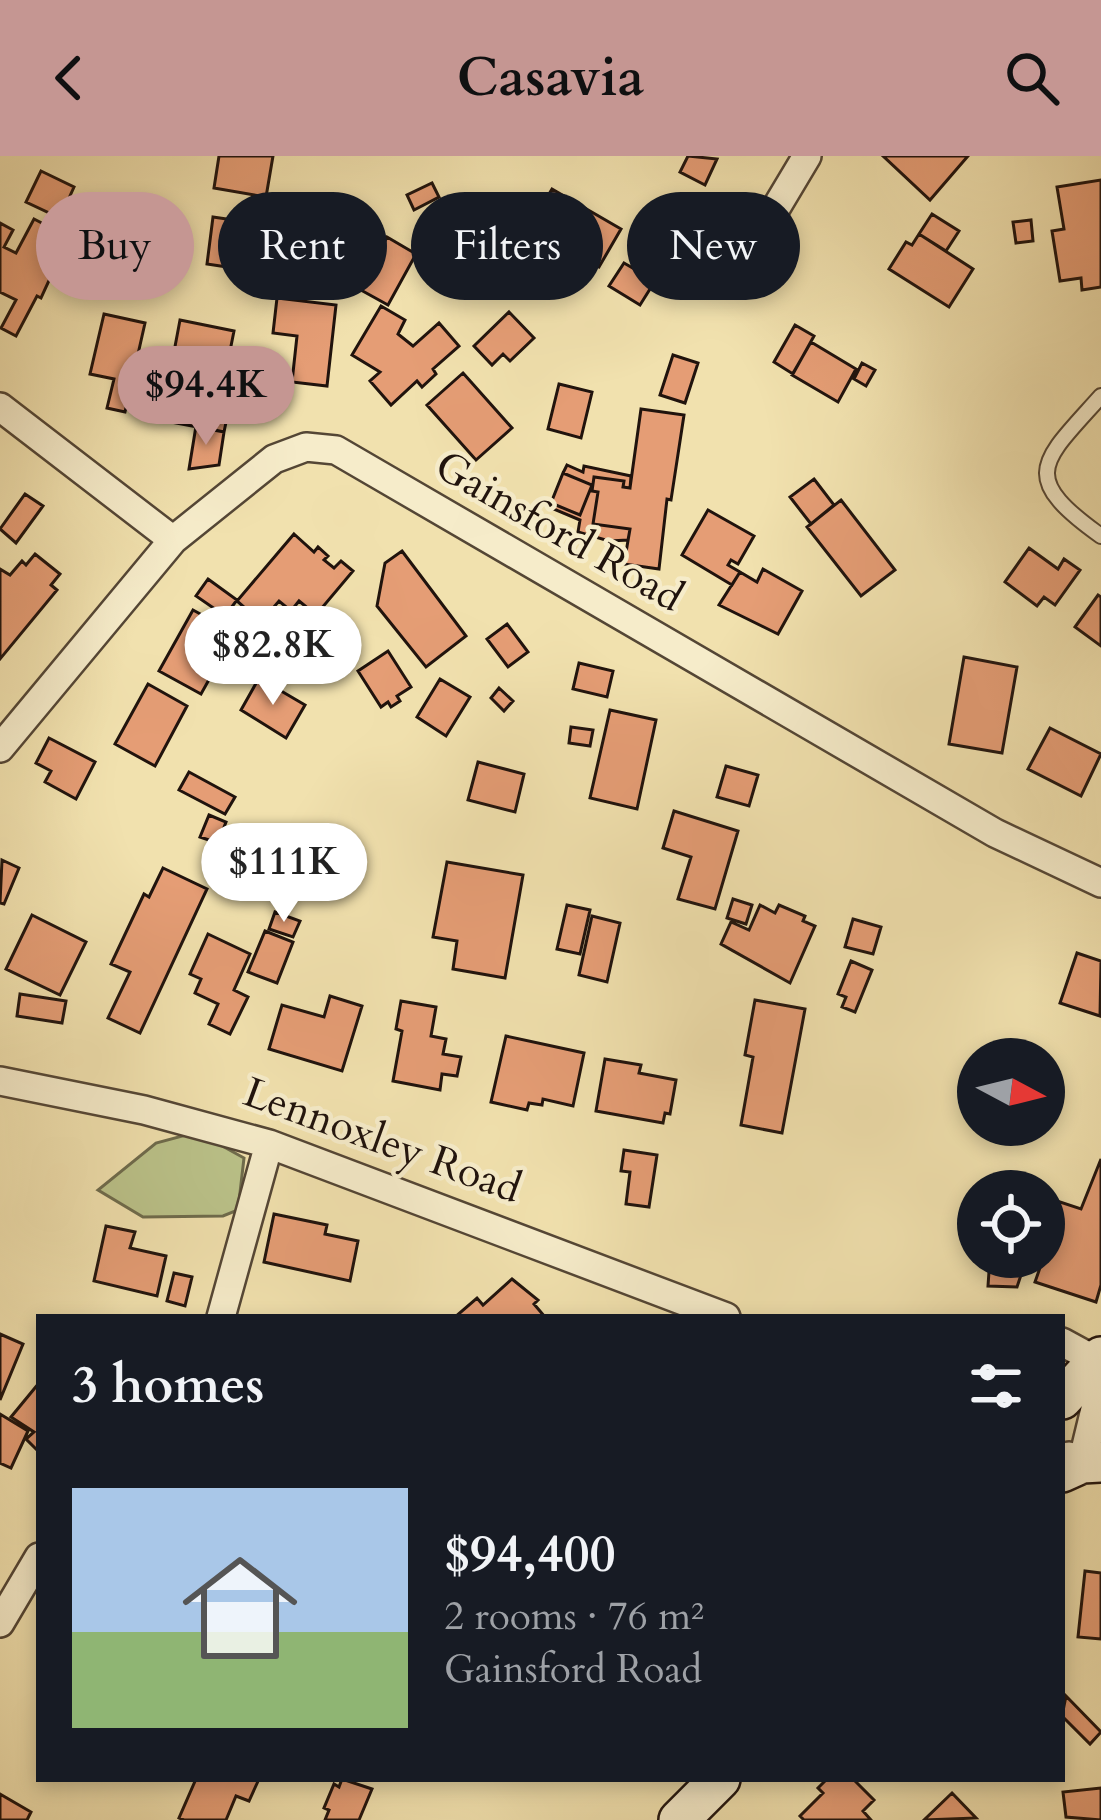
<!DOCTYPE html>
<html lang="en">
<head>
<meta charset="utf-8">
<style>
  body { margin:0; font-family:Cardo,serif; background:#20242c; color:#f1f3f6; height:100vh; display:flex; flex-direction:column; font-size:45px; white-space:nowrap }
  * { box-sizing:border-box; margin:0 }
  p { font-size:39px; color:#9ea1a6 }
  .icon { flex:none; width:66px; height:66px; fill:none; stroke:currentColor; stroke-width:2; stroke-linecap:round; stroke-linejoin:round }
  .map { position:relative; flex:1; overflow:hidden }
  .drawer { position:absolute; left:36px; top:1158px; width:1029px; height:468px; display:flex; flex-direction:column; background:#171b24; border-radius:0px; box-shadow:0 6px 18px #0003 }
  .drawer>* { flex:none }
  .banner { position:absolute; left:36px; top:36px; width:1029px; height:108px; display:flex; gap:24px }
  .needle { width:78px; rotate:97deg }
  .buttons { position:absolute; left:957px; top:882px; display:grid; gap:24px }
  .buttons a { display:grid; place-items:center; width:108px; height:108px; border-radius:50%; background:#171b24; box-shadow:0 6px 18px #0003; font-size:60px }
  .price { position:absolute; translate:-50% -102px; padding:0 27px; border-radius:42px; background:#fff; color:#222; font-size:39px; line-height:78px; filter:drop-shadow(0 3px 6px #0008) }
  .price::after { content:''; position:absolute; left:50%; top:72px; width:36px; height:27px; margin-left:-18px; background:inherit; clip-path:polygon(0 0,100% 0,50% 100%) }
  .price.current { background:#c59692; color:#111 }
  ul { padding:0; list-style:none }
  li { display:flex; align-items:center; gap:36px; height:300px; padding:0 36px }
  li+li { border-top:3px solid #363941 }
  li span { display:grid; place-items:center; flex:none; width:336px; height:240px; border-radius:0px; color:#555 }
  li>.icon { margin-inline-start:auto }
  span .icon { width:144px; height:144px; fill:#fffc; stroke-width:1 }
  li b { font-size:51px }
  h2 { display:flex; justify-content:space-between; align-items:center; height:144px; padding:0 36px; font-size:51px }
  .pill { padding:0 42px; border-radius:54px; background:#171b24; box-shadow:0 6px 18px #0003; font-size:42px; line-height:108px }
  .pill.current { background:#c59692; color:#111 }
  header { display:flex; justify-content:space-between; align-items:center; height:156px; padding:0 36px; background:#c59692; color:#111; font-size:54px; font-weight:700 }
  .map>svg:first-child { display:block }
  .green { fill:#bbc38a; stroke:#6e6b4c; stroke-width:3 }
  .building { fill:#e59d75; stroke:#20130d; stroke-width:3 }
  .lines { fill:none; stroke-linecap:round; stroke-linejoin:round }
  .lane-casing { stroke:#544635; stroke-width:18 }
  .street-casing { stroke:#544635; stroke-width:32 }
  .secondary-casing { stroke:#20130d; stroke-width:44 }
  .lane { stroke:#f6ecca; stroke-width:14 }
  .street { stroke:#f6ecca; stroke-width:27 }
  .secondary { stroke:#f6ecca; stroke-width:39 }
  .labels { text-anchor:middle; stroke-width:9; stroke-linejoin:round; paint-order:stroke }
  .street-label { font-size:42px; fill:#20130d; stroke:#f6ecca }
</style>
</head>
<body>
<header><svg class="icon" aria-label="back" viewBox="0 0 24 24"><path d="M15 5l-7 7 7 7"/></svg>Casavia<svg class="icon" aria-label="search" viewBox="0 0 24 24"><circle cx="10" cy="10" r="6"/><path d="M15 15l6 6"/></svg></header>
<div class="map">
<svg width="1101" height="1664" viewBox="0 0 1101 1664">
  <rect width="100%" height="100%" fill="#f1e1ae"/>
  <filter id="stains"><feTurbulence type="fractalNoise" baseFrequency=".00167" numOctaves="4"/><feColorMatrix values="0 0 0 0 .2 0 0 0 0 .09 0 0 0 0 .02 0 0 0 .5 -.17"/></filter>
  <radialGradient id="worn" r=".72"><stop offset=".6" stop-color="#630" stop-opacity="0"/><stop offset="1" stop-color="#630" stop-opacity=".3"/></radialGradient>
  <path class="green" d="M197,976L244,1002L238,1054L223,1060L143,1061L98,1034L156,987Z"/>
  <path class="building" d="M219,0H273L266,41L214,32Z
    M688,0L717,3L705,29L680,16Z
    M883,0H968L930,44Z
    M41,15L74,31L60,62L26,46Z
    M1101,24V131L1082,134L1081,122L1060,125L1052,75L1064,73L1057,31Z
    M432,27L439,41L414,54L407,39Z
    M552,33L621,73L599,111L530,70Z
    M932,58L959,75L946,95L919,78Z
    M213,61L254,67L247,114L207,108Z
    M34,63L69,81L41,142L37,140L16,180L1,172L16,144L0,136V67L13,74L4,91L16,97Z
    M1031,64L1033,85L1016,87L1013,66Z
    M336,78L344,117L312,125L309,112L298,114L292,88Z
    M919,78L973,113L949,151L889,113L906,86L912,89Z
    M387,81L416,98L388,149L359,133Z
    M624,107L655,125L640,149L609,130Z
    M277,142L336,149L327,230L292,226L297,180L273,177Z
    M381,150L405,164L398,178L413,190L439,167L459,190L433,213L436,218L422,231L417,225L391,249L370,225L380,216L352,199Z
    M509,156L534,182L510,205L503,198L492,209L474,190Z
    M104,158L145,167L125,256L107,252L114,223L90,218Z
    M180,164L234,175L221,240L231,242L224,276L171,266L177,235L167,233Z
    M795,169L814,180L793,218L774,206Z
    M811,186L856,213L838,246L792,219Z
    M673,199L698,207L685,247L660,239Z
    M862,207L875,214L866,230L854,223Z
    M463,217L512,272L476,304L427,249Z
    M559,228L592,236L581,282L548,273Z
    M641,253L684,259L671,344L667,343L659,413L624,408L630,373L593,368L598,336L592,335L594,321L624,325L623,331L630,332Z
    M196,270L224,276L219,309L189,313Z
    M567,309L583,316L584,310L631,320L630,332L623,331L624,325L594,321L592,335L598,336L593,368L630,373L628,384L609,385L578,376L580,364L549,351L551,347L580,359L592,329L563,317Z
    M563,317L592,329L580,359L551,347Z
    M814,323L834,349L811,368L790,341Z
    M25,338L43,350L16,387L0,373Z
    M841,344L895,414L861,440L807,371Z
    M708,354L754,380L738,408L731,404L728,409L740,416L732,429L682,399Z
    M294,378L314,396L318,391L328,400L324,404L334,412L341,405L353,415L316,459L299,445L291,455L279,445L261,466L237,445Z
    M1029,392L1058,413L1064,403L1080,414L1055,449L1044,441L1037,450L1005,426Z
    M402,395L466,480L426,511L377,450L385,407Z
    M35,398L60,418L51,429L57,434L0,503V413L10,419L22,405L26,409Z
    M763,413L802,435L778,478L719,449L740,416L757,426Z
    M208,423L237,444L225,460L196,440Z
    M1098,439L1101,441V490L1075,471Z
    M193,454L235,477L201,538L159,515Z
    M300,461L344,485L334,506L316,496L314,501L275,479L283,464L295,470Z
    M507,468L528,496L508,511L487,483Z
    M388,495L411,531L397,540L400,545L391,551L388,546L381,551L358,515Z
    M964,501L1017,511L1002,597L949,588Z
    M579,507L613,515L607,541L573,533Z
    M259,522L305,549L286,582L241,554Z
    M440,523L470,541L446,580L417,561Z
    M148,528L187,550L155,610L115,588Z
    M499,532L513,545L504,555L491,542Z
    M610,554L656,564L637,653L590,642Z
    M571,571L593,574L590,590L569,587Z
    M1050,572L1101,598L1081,640L1028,613Z
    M49,582L95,606L76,643L45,626L51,615L36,607Z
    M478,606L524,618L515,656L468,644Z
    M726,610L758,619L749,650L717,641Z
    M189,616L235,641L225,658L179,634Z
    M674,655L738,675L715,753L678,743L691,701L663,692Z
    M209,659L226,666L218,687L200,681Z
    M2,704L19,712L4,748L0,747Z
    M447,706L523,719L505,822L453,813L457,785L433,781Z
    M163,712L207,733L140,877L108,862L130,816L111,808L144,738L149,741Z
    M733,743L752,749L746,768L727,762Z
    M567,749L590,754L580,798L557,793Z
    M760,749L775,757L779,749L805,760L803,765L815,770L790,827L721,788L731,766L749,774Z
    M275,756L300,765L293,781L269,773Z
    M32,759L86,786L60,839L6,813Z
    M592,760L620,767L607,826L579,819Z
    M853,763L881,771L873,798L845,791Z
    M265,775L293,786L277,827L248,816Z
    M208,778L250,798L234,834L248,841L230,878L209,868L218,848L195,837L201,823L190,818Z
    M1077,797L1101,805L1100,860L1060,847Z
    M851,805L872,814L855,856L842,851L846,841L838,838Z
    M20,838L66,845L62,867L17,860Z
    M330,840L362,850L342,915L269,893L282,849L324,861Z
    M755,844L805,853L782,977L741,969L753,901L745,899Z
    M401,845L436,851L431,880L446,883L443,898L461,901L457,920L442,918L440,934L393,925L402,875L396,873Z
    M506,880L584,897L573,950L543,943L542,949L529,947L527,954L491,946Z
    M605,903L641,909L639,917L676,924L670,958L665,957L663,967L596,955Z
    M624,994L657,999L649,1051L626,1048L630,1016L621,1015Z
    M1101,1003V1129L1096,1146L1035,1126L1055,1069L1044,1065L1048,1042L1081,1053Z
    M274,1058L327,1069L325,1078L358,1085L350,1125L264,1106Z
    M106,1070L135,1076L130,1092L166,1100L157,1140L94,1125Z
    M990,1101H1027L1017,1131L988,1130Z
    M174,1117L192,1121L185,1150L167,1145Z
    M512,1123L538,1144L534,1148L545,1161H455L477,1142L483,1149Z
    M0,1178L23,1188L0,1244Z
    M39,1227V1296L26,1283L34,1276L11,1261Z
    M0,1258L28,1275L11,1312L0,1307Z
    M1085,1415L1101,1417V1483L1078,1481Z
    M1066,1540L1101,1576L1090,1588L1062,1560Z
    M196,1623H259L249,1645L236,1640L226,1664H184L179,1662Z
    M342,1623L372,1633L359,1664H325L329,1654L324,1652L334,1628L339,1631Z
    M827,1623H853L874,1644L863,1655L871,1664H804L800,1660L823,1637L818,1632Z
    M1101,1632V1664L1066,1661L1063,1636Z
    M952,1637L976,1662L924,1664Z
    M0,1638L31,1656L27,1664H0Z"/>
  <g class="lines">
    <defs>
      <path id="lane" d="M1101,240C1042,306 1017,320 1101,380"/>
      <path id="street" d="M758,82L807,0
        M0,251L173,384
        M0,592L173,384L274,303L306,291L336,294L995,677L1101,727
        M0,925L144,954L269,988L726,1161
        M221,1161L269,988
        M1062,1186L1095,1204L1097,1245L1082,1307L1069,1300
        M0,1467L39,1401"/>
      <path id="secondary" d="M1062,1243L1101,1201
        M1062,1316L1082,1307L1101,1306
        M679,1664L720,1623"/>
    </defs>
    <use href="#lane" class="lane-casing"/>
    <use href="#street" class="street-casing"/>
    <use href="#secondary" class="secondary-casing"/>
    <use href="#lane" class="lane"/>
    <use href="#street" class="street"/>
    <use href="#secondary" class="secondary"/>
  </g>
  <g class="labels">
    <g class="street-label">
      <text transform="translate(560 374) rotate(30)" y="15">Gainsford Road</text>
      <text transform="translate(383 983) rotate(20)" y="15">Lennoxley Road</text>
    </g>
  </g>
  <rect width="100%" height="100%" filter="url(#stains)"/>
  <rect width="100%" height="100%" fill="url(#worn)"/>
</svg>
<div class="buttons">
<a><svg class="needle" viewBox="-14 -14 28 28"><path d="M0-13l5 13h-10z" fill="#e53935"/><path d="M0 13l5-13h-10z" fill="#9ea1a6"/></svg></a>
<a><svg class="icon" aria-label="locate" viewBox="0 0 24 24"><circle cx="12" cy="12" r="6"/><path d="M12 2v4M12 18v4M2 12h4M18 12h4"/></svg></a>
</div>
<b class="price current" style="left:206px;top:292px">$94.4K</b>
<b class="price" style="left:273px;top:552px">$82.8K</b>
<b class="price" style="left:284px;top:769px">$111K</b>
<div class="banner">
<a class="pill current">Buy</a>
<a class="pill">Rent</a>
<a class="pill">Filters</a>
<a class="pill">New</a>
</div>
<section class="drawer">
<h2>3 homes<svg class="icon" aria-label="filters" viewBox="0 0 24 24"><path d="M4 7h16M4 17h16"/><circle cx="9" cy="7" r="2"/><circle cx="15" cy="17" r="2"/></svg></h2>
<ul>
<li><span style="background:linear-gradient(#a9c7e8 60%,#8fb573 0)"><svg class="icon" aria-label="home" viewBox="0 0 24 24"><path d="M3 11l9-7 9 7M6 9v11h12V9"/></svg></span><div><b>$94,400</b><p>2 rooms · 76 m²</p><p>Gainsford Road</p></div></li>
</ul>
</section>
</div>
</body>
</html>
